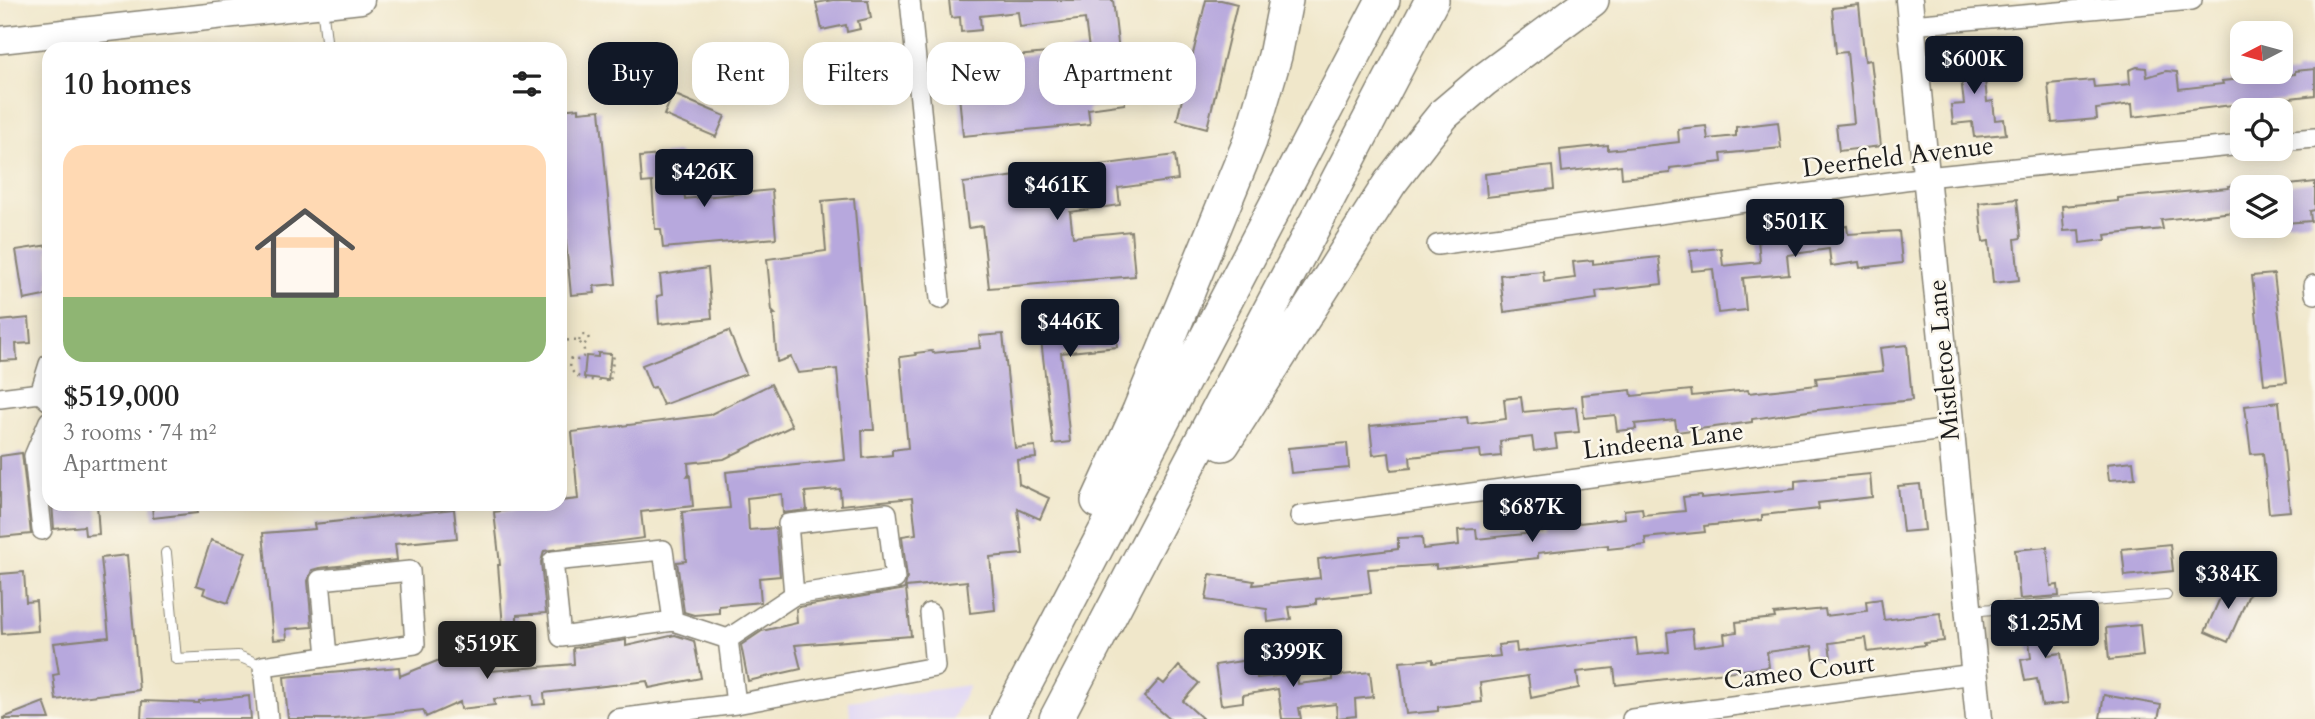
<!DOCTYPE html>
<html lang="en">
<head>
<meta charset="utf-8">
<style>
  body { margin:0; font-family:Cardo,serif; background:#f6f6f6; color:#222; height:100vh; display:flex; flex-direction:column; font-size:26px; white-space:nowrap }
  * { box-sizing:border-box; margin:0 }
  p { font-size:23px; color:#767676 }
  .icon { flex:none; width:38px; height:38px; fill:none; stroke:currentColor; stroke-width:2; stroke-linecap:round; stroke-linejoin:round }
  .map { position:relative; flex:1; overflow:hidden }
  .sheet { position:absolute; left:42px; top:42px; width:525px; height:469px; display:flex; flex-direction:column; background:#fff; border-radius:21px; box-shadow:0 4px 18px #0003 }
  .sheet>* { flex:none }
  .hud { position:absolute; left:588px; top:42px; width:665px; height:63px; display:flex; gap:14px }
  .needle { width:46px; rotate:264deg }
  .buttons { position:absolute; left:2230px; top:21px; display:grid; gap:14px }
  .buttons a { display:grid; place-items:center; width:63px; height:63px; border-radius:14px; background:#fff; box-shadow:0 4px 18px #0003; font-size:35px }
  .price { position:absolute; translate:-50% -60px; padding:0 16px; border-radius:7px; background:#111827; color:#fff; font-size:23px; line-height:46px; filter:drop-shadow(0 2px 4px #0008) }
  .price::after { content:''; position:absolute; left:50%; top:42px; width:21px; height:16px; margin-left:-10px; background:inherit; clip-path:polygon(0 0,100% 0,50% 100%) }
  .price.selected { background:#222; color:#fff }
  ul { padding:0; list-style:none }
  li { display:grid; align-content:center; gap:14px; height:371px; padding:0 21px }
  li+li { border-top:2px solid #e0e0e0 }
  li span { display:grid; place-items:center; height:217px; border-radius:21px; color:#555 }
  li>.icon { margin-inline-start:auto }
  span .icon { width:126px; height:126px; fill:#fffc; stroke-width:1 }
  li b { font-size:30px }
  h2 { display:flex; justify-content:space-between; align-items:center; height:84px; padding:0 21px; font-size:30px }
  .pill { padding:0 24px; border-radius:21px; background:#fff; box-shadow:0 4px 18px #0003; font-size:24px; line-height:63px }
  .pill.selected { background:#111827; color:#fff }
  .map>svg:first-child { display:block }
  .built { fill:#dfd5f5 }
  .building { fill:#b7a8dd }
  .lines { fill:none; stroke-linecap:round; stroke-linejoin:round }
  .lane-casing { stroke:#868273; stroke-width:12 }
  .street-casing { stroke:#868273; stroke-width:22 }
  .secondary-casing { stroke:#868273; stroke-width:29 }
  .highway-casing { stroke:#868273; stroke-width:36 }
  .path { stroke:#868273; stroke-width:2.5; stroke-dasharray:2 5; stroke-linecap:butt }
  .lane { stroke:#fff; stroke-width:10 }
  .street { stroke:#fff; stroke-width:19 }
  .secondary { stroke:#fff; stroke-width:26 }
  .highway { stroke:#fff; stroke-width:33 }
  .labels { text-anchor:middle; stroke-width:5; stroke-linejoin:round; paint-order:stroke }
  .street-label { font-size:26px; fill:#1c1c1c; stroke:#fbf7ec }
</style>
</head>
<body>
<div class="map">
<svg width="2315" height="719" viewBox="0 0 2315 719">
  <rect width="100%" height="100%" fill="#fbf7ec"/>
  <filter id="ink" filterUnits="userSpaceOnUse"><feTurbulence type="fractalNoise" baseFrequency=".0143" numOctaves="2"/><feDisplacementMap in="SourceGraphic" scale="14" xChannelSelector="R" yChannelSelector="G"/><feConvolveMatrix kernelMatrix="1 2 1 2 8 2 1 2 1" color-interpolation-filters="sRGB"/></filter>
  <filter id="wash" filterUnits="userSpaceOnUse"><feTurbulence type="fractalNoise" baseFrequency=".00686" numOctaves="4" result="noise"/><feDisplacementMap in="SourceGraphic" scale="28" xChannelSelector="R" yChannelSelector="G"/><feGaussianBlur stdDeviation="1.57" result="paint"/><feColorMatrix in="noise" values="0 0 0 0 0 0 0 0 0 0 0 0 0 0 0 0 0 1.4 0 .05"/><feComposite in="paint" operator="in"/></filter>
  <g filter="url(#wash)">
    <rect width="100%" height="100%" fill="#f0e7ca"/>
    <path class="built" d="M969,685L953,719H835L850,717L849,701Z"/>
    <g id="blocks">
      <path class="building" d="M833,0H868L871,18L858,21L860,29L847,32L846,25L822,30L816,3Z
        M949,0H1113L1125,104L1088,109L1090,124L963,136L957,75H965L964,61L1089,49L1085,19L1020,27L1018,12L980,16L981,30L961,32L960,17L951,18Z
        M1206,0H1221L1237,4L1207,128L1177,120Z
        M1859,5L1865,61L1871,60L1881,146L1839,151L1836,125L1854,123L1847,52L1836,53L1832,8Z
        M1966,49V55H1983L1987,102L1993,101L1995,120L2004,119L2006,134L1974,137L1972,122L1953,124L1951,105L1964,104L1960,69L1949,70L1947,50Z
        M2137,67L2146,68L2147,77L2166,71L2177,72L2179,89L2223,84L2222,81L2295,74V71L2315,69V95L2133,117L2132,104L2096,109L2097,119L2052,123L2048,84L2093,80L2094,87L2130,84L2129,70Z
        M673,94L725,116L716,137L664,115Z
        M579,108V112L600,110L616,284L594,286L595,293L571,295L560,181V110Z
        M1778,122L1781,148L1721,154L1722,162L1670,168V173L1622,178L1621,165L1562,172L1560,150L1608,145V150L1679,142L1678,129L1706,126L1708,139L1736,136V127Z
        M680,153L685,199L772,190L776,238L663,248L661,229H655L652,182L642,183L640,157Z
        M1175,155L1178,180L1118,188L1120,205L1070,212L1073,237L1131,231L1135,276L989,288L982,226L968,228L963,183Z
        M1552,166L1554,189L1487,197L1485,174Z
        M2315,182V210L2310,211L2311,221L2285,223L2281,186Z
        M2242,184V211L2161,220L2163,229L2105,235L2106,240L2080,243L2079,230L2064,231L2062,206L2118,201V198L2229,188L2228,186Z
        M854,198L874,430H862L863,458L892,455V450L908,448L900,357L916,355L915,353L932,351L933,353L980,348L979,336L1003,334L1015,448L1035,446L1036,458L1017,460L1019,484L1049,498L1040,519L1018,509L1023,554L990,557L995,610L970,613L967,581L905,587L907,578L902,536L916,534L912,498L841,505L840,489L805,492L807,510L783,513L782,494L747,498L749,530L776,528L780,576L759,578L761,602L719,606V613L694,615L684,612L677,562L686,561L682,512L730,508L726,472L845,460L837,369L798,373L791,357L777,362L773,314H775L772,311L767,259L826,251L822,201Z
        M2017,199L2021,238L2015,239L2019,280L1993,283L1989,241L1983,242L1979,203Z
        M1847,226L1848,234L1899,231L1902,263L1860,268L1859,262L1831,266L1829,249L1787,255L1789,274L1743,278L1746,310L1718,313L1713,269L1692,271L1690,251L1721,248L1723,266L1760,262L1758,239L1808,234V232Z
        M49,245V295L24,300L16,250Z
        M1659,257L1662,284L1596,291L1597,299L1504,312L1500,275L1543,271L1544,282L1575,278L1573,262L1593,260V264Z
        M708,268L712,318L659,324L657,296L662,295L660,275Z
        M2274,274L2287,382L2264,384L2252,276Z
        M1114,314L1117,347L1061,353L1070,442L1053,444L1039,322Z
        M29,318L31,343L16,344L17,360L0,361V321Z
        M729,331L746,374L663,405L655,387L651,388L642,365Z
        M1907,345L1912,400L1808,411L1752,419V422L1677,432L1675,420L1635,424L1636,429L1617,431L1615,415L1584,418L1582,395L1631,390L1632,396L1691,390L1692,396L1748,390L1749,393L1817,385L1816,378L1883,371L1880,348Z
        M598,353L611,354L608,380L584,377L586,356L598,357Z
        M771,384L792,426L724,459L688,463L689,475L686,477L690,476L693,506L641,512L644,538L544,551L541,562L546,613L517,615V625L503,627L498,565H500L494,512L526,508V504H560V501L578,499L572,432L709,415Z
        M1521,397L1523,412L1576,407L1579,432L1555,434L1557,448L1534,451L1532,437L1500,441L1501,456L1481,458L1480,450L1410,457L1411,468L1391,470L1389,453L1373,455L1370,426L1467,417L1468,424L1506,419L1504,399Z
        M2279,402L2290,511L2269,513L2263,453L2251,454L2245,406Z
        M1347,443L1349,468L1291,473L1288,448Z
        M22,453L31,534L0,537V456Z
        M2133,461L2135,478L2109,480L2107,464Z
        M1870,474L1872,497L1818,503L1819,509L1762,515V520L1704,526L1705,532L1645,538L1646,545L1608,549V545L1538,553V558L1436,569V565L1368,569L1371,593L1316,599V604L1289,607L1291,619L1268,622L1267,609L1206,600L1210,574L1254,581L1253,585L1320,578L1318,559L1398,549V538L1422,537L1423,549L1459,545L1458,530L1476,529L1477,539L1543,532L1542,527L1625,518L1624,510L1642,508L1643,515L1685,511L1683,497L1701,495V498L1795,489V481Z
        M1920,484L1925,530L1903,532L1898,486Z
        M52,504H97L99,534L85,535L84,526L54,529Z
        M152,504H197V513L153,518Z
        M454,509L457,538L395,544L397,560L319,568L312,570L308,581L312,627L286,629L287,639L273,640L263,533L315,529L314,524Z
        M211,540L246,552L228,603L203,594L205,588L196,585Z
        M2170,544L2173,571L2125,576L2122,549Z
        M2047,547L2051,586L2058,585L2059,596L2020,599L2015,550Z
        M127,555L139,690L56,700L53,675L59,674L54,643L109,637L101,558Z
        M24,572L26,602L36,601L38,631L2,634L0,574Z
        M2228,580L2251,590L2228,642L2205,632Z
        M906,589L911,636L795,645L801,669L748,681L741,645L762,631L797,623L796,609L799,607Z
        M1881,599L1884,620L1940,613L1944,641L1924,643L1925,645L1868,652L1866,638L1829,643L1831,658L1814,660L1812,646L1767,652L1769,667L1616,685L1614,668L1577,672L1579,688L1531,698L1528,676L1480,683L1482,702L1438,707V711L1406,714L1400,662L1433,659V663L1500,656L1498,645L1516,643L1517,652L1636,638L1638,655L1669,652L1667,632L1692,629L1694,647L1725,643L1724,634L1737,632L1736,622L1775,618L1774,614L1825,609L1826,616L1867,611L1866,601Z
        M2063,611L2064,624L2045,626L2048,655L2061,653L2068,703L2042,706L2037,679L2025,681L2021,660L2031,658L2026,614Z
        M2140,625L2143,656L2109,660L2106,628Z
        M675,635L694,641L701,678L649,688L647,681L544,693L545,704L533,705L532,695L494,699L495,705L461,709L460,702L426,717L423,710L334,719H288L284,677L399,667L400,676L437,661L489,655L491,671L574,664L573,648L626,640V646Z
        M1255,659L1257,678L1297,674L1298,684L1333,680V676L1370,672L1373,697L1355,699L1356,716L1337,718L1336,704L1299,708L1301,719H1282L1278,689L1243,695V702L1221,705L1215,665Z
        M1179,666L1199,683L1183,701L1203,719H1170L1144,697L1159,680L1164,684Z
        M2104,695L2161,705L2158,719L2100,718Z
        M249,696L251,719H141L142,701L199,703V701Z
        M44,702L50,719H3V718Z"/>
    </g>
  </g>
  <g filter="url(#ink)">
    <use href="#blocks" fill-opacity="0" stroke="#868273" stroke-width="2"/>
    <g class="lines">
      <defs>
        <path id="lane" d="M322,5L327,49
          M166,553L176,659L238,656L263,666
          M1969,611L2166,595"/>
        <path id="street" d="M910,0L940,299
          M1911,25L2192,0
          M2280,141L2315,138
          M1437,245L1926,177L2242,145
          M2314,285L2315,294
          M40,393L49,364
          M0,398L40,393L49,401
          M1300,516L1950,429
          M42,530L34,456L49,421
          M728,639L794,595L788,524L887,513L895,579L794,595
          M736,704L935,667L930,613
          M268,719L263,666L415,644L410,571L320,580L327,656
          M617,719L736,704L728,639L673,621L561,637L553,561L663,550L673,621
          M1632,719L1974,674"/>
        <path id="secondary" d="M1909,0L1979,719
          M0,40L361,0"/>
        <path id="highway" d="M1223,444L1390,183L1423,140L1444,114L1484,80L1592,0
          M1098,501L1139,411L1250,141L1275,56L1286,0
          M1007,719L1383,0
          M1056,719L1432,0"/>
      </defs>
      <use href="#lane" class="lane-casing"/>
      <use href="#street" class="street-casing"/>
      <use href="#secondary" class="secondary-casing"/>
      <use href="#highway" class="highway-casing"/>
      <path class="path" d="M560,340L579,341L584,350L583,357L578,360L560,356
        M579,341L582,335H587L589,339L584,345
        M571,358L570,368C578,382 594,380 608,381H610L614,354"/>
      <use href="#lane" class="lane"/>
      <use href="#street" class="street"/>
      <use href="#secondary" class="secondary"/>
      <use href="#highway" class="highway"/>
    </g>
  </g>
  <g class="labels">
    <g class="street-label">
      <text transform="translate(1898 156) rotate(-7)" y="9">Deerfield Avenue</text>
      <text transform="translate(1943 360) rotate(-95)" y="9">Mistletoe Lane</text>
      <text transform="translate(1663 440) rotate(-7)" y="9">Lindeena Lane</text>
      <text transform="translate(1799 671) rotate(-7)" y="9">Cameo Court</text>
    </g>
  </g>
</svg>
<div class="buttons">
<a><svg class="needle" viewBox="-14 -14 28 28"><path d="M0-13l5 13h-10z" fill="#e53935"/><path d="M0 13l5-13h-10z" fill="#767676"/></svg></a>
<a><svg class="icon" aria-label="locate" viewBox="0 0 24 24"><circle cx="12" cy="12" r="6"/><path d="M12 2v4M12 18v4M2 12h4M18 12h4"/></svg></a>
<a><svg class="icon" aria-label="layers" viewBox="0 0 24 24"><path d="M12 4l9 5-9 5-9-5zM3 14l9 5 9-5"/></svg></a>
</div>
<b class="price" style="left:1974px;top:96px">$600K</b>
<b class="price" style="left:704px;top:209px">$426K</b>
<b class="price" style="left:1057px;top:222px">$461K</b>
<b class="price" style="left:1795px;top:259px">$501K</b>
<b class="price" style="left:1070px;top:359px">$446K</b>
<b class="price" style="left:1532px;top:544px">$687K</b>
<b class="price" style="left:2228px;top:611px">$384K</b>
<b class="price" style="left:2045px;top:660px">$1.25M</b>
<b class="price selected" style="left:487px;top:681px">$519K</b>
<b class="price" style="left:1293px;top:689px">$399K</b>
<div class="hud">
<a class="pill selected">Buy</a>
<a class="pill">Rent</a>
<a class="pill">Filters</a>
<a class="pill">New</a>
<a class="pill">Apartment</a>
</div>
<section class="sheet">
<h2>10 homes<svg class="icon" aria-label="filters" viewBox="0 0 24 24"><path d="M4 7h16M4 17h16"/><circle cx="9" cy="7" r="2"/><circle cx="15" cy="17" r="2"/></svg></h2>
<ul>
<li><span style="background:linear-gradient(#ffd9b3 70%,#8fb573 0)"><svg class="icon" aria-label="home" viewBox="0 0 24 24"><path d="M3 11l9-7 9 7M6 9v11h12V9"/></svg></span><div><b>$519,000</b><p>3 rooms · 74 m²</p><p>Apartment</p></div></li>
</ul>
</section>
</div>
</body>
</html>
